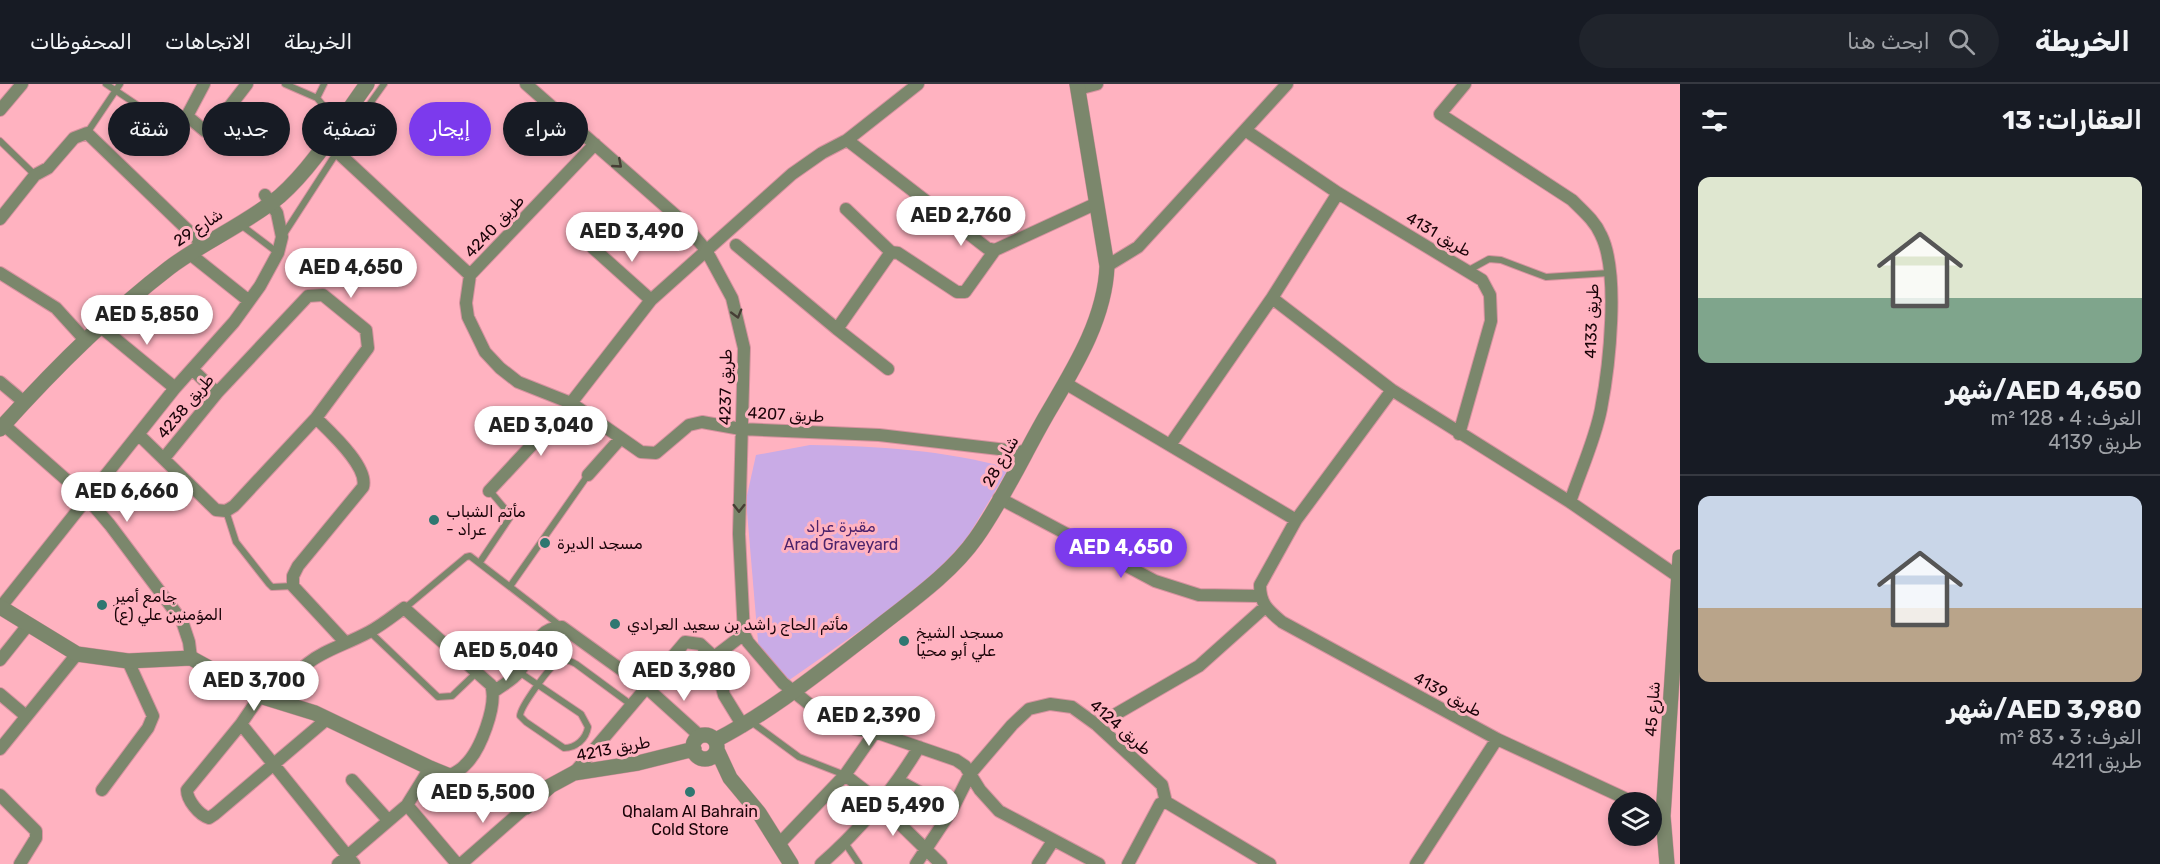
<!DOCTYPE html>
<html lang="ar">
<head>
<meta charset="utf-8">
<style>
  body { margin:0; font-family:Rubik,"Noto Sans Arabic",sans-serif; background:#20242c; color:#f1f3f6; direction:rtl; height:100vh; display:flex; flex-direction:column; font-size:22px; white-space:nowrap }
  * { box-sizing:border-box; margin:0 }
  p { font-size:20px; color:#9ea1a6 }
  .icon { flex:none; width:33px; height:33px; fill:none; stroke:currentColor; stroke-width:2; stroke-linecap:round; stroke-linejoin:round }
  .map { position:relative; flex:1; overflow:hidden; direction:ltr }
  .details { display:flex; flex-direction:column; background:#171b24; width:480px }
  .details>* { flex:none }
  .hud { position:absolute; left:18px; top:18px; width:570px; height:54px; direction:rtl; display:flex; gap:12px }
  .controls { position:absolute; left:1608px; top:708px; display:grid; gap:12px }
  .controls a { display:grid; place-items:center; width:54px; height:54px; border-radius:50%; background:#171b24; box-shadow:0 3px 9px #0003; font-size:30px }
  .price { position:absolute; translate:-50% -51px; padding:0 14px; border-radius:21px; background:#fff; color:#222; font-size:20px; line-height:39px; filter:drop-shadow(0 2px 3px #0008) }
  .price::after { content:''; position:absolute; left:50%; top:36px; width:18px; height:14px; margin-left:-9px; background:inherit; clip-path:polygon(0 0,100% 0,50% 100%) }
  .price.on { background:#7c3aed; color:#fff }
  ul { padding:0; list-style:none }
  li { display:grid; align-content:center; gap:12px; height:318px; padding:0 18px }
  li+li { border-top:2px solid #363941 }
  li span { display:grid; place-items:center; height:186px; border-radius:12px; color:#555 }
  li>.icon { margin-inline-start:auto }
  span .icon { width:108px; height:108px; fill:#fffc; stroke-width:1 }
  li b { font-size:26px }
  h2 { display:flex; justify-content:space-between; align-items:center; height:72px; padding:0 18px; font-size:26px }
  .tag { padding:0 21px; border-radius:27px; background:#171b24; box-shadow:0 3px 9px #0003; font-size:21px; line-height:54px }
  .tag.on { background:#7c3aed; color:#fff }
  header { display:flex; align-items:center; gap:36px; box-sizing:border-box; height:84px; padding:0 30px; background:#171b24; border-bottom:2px solid #363941 }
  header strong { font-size:28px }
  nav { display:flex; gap:33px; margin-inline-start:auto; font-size:21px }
  .search { width:420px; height:54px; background:#20242c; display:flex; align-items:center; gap:15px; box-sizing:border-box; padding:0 21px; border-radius:33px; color:#9ea1a6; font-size:22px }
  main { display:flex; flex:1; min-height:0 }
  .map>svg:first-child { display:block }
  .green { fill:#c9abe6 }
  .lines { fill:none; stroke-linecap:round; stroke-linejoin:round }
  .service-casing { stroke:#d6929f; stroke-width:8 }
  .minor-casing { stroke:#d6929f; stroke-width:14 }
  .tertiary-casing { stroke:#d6929f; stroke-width:16 }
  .service { stroke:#7b876c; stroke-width:6 }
  .minor { stroke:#7b876c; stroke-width:12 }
  .tertiary { stroke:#7b876c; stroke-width:15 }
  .oneway { stroke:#463e35 }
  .poi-dot { fill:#2f7771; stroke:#ffb2c0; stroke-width:2 }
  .labels { text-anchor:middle; stroke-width:6; stroke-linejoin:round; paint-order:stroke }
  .street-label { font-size:16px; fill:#1a0308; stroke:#ffb2c0 }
  .poi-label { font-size:16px; fill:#1a0308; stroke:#ffb2c0; text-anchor:start }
  .park-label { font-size:16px; fill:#4c236b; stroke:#ffb2c0 }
</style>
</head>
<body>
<header>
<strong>الخريطة</strong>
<div class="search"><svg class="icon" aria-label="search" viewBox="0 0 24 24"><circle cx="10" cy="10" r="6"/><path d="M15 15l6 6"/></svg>ابحث هنا</div>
<nav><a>الخريطة</a><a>الاتجاهات</a><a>المحفوظات</a></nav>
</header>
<main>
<section class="details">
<h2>العقارات: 13<svg class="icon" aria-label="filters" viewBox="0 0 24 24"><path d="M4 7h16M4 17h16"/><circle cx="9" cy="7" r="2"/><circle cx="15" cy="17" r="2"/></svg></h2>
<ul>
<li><span style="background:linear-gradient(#dfe7d0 65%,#7fa58c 0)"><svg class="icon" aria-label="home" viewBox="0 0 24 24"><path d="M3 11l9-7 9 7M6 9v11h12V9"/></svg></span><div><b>AED 4,650/شهر</b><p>الغرف: 4 · 128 m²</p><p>طريق 4139</p></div></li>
<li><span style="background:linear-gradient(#c9d6e8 60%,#b9a48a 0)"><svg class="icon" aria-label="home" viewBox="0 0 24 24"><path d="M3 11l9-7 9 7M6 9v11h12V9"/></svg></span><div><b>AED 3,980/شهر</b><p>الغرف: 3 · 83 m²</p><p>طريق 4211</p></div></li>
</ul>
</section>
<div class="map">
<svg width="1680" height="780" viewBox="0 0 1680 780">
  <rect width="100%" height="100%" fill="#ffb2c0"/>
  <path class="green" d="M810,361C878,362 943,366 1009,384L967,454L924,502L785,599L759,569L746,416L756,371Z"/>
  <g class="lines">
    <defs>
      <path id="service" d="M106,0L164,39
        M285,0L317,14
        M324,0L317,14L332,32
        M340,38L347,42L356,39L384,0
        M87,49L120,0
        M0,57L35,91
        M241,141L278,169
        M282,153L337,68
        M1469,186L1489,175L1501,176L1546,193L1609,189
        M226,427L236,458L269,500L272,503L293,502
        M480,478L511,432L490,407
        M511,501L588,391
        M405,524L466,473L470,472L562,543
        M370,548L438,613L452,612L476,589
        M519,588L581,630L588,643C586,655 576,664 564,664L526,638L520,632C520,623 550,582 558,578C565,575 570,576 576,580L633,622
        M750,637L799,673L845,691
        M845,759L859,780"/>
      <path id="minor" d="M204,0L187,32L205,47L210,48L247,0
        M526,0L681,136L706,166L732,214L744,264L739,450L744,550L748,558L783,599L825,633L855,645L875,648L956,676L965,682L980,706L999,727L1099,780
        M1465,0L1440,30L1572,116C1583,127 1595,137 1601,151C1620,189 1609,284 1601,325C1595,356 1580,388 1570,418
        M1078,5L1097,0
        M0,26L22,0
        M1245,46L1338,109L1482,196L1490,211L1491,237L1459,350
        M319,51L470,191
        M847,56L987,164L995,166L1095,120
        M595,60L470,191L466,219L468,233L485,268L500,284L518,298L571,319L641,368L656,369L689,341L702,338L741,345L879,351L1025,368
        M846,125L891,168
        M0,135L35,91L48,84L74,54L87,49L196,154
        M736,161L837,245L891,168L898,169L957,208H965L995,166
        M593,164L651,216
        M190,170L249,217
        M1107,182L1138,163L1287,0
        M0,189L56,224L86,257
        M1272,214L1392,306L1570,418L1679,493
        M101,243L175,304
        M837,245L888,285
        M193,286L217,309
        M0,298L18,313
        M1065,299L1296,436
        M1392,306L1296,436L1260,501C1260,520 1268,526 1282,538L1497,655L1633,718
        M316,334C330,348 369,383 363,403L298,482L293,492V502L345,558
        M4,341L87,414L110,441L182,537L189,558L191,574
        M139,351L216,426L226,427L234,422L316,334L368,264L366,246L323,211L308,212L217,309L165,373
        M1170,361L1272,214L1338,109
        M588,391L620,355
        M489,407L571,319L651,216L792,90L822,69L847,56L918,0
        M999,414L1155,497L1199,511L1260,512
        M0,524L175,304L234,238L260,202L278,169L282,153L277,129L265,111
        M714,573L724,611L743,642
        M0,576L28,541
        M493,608C501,602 513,596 519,588C534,569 534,544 562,543L648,605L700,652
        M0,610L26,632
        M260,612L241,640L187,706C187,716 199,731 209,734L215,730L327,635
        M282,618C300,569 330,569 369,548C382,541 393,532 404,524L491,601C498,621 480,667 465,681C461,686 454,689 449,692
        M241,640L354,780
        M1097,641L1199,582L1265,523
        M0,665L77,570
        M574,689L685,558L700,560L714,573L744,550
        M845,691L867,708L941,780
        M352,696L388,736
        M899,697L952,726
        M102,706L148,644L153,632L128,577
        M0,711L36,747V754L20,780
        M407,721L457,780
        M1652,727L1663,732
        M779,760L845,691L875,648
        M338,780L407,721L430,684
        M461,780L526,723
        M821,780C860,746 892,708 919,663
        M916,780L952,726L970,690L1012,641L1029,625L1050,620L1072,623L1097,641L1162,701L1166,718
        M1038,780L1053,757
        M1128,780L1160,720L1166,718L1270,780
        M1416,780L1497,655"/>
      <path id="tertiary" d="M0,345C51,288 108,231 169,184C203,158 248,139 280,112C315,81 340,37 367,0
        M0,523L77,570L128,577L191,574L260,612L315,629L430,684L526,723L550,702L574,689L638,679L694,665
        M693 663a12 12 0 1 1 24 0a12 12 0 1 1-24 0Z
        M716,656C772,627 822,586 872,548C907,520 951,490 976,454C1003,416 1023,372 1046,332C1073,286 1105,236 1107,182L1077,0
        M717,666L730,694L759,729L791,780
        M1667,780L1663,732L1680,473"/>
    </defs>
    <use href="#service" class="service-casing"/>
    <use href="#minor" class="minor-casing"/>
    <use href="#tertiary" class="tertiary-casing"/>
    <use href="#service" class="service"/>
    <use href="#minor" class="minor"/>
    <use href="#tertiary" class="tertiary"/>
  </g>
  <defs><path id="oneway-chevron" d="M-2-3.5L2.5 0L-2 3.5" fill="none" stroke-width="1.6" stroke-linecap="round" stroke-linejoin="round" transform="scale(1.5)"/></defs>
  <g class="oneway">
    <use href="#oneway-chevron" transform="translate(618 80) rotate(41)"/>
    <use href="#oneway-chevron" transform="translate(737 230) rotate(74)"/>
    <use href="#oneway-chevron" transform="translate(739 424) rotate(90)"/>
  </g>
  <g class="poi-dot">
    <circle cx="434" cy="436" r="6"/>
    <circle cx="545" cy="459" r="6"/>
    <circle cx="102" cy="521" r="6"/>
    <circle cx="615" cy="540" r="6"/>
    <circle cx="904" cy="557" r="6"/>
    <circle cx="690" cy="708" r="6"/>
  </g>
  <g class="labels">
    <g class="street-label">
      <text transform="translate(494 142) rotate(-47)" y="6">طريق 4240</text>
      <text transform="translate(198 143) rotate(-33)" y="6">شارع 29</text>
      <text transform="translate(1439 150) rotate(30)" y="6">طريق 4131</text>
      <text transform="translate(1591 237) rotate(-88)" y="6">طريق 4133</text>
      <text transform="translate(725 303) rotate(-89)" y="6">طريق 4237</text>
      <text transform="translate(185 322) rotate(-50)" y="6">طريق 4238</text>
      <text transform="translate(786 330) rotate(3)" y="6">طريق 4207</text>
      <text transform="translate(1000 377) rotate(-60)" y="6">شارع 28</text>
      <text transform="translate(1448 610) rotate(29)" y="6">طريق 4139</text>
      <text transform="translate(1652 625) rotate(-86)" y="6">شارع 45</text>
      <text transform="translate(1121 643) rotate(41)" y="6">طريق 4124</text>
      <text transform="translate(613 664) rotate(-11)" y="6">طريق 4213</text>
    </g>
    <g class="poi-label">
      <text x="446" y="433">مأتم الشباب<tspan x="446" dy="18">- عراد</tspan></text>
      <text x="557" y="465">مسجد الديرة</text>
      <text x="114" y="518">جامع أمير<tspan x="114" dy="18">المؤمنين علي (ع)</tspan></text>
      <text x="627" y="546">مأتم الحاج راشد بن سعيد العرادي</text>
      <text x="916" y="554">مسجد الشيخ<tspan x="916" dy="18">علي أبو محيا</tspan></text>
      <text x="690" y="733" text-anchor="middle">Qhalam Al Bahrain<tspan x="690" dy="18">Cold Store</tspan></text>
    </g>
    <g class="park-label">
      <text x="841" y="448">مقبرة عراد<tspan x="841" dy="18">Arad Graveyard</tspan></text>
    </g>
  </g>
</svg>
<div class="controls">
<a><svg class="icon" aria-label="layers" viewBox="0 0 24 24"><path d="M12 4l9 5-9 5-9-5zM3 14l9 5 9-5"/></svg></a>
</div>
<b class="price" style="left:961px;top:163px">AED 2,760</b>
<b class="price" style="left:632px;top:179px">AED 3,490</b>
<b class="price" style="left:351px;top:215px">AED 4,650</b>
<b class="price" style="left:147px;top:262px">AED 5,850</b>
<b class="price" style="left:541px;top:373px">AED 3,040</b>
<b class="price" style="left:127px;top:439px">AED 6,660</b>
<b class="price on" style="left:1121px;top:495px">AED 4,650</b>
<b class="price" style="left:506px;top:598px">AED 5,040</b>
<b class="price" style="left:684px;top:618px">AED 3,980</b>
<b class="price" style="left:254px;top:628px">AED 3,700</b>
<b class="price" style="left:869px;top:663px">AED 2,390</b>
<b class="price" style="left:483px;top:740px">AED 5,500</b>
<b class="price" style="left:893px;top:753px">AED 5,490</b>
<div class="hud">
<a class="tag">شراء</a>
<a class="tag on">إيجار</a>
<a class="tag">تصفية</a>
<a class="tag">جديد</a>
<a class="tag">شقة</a>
</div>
</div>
</main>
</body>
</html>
